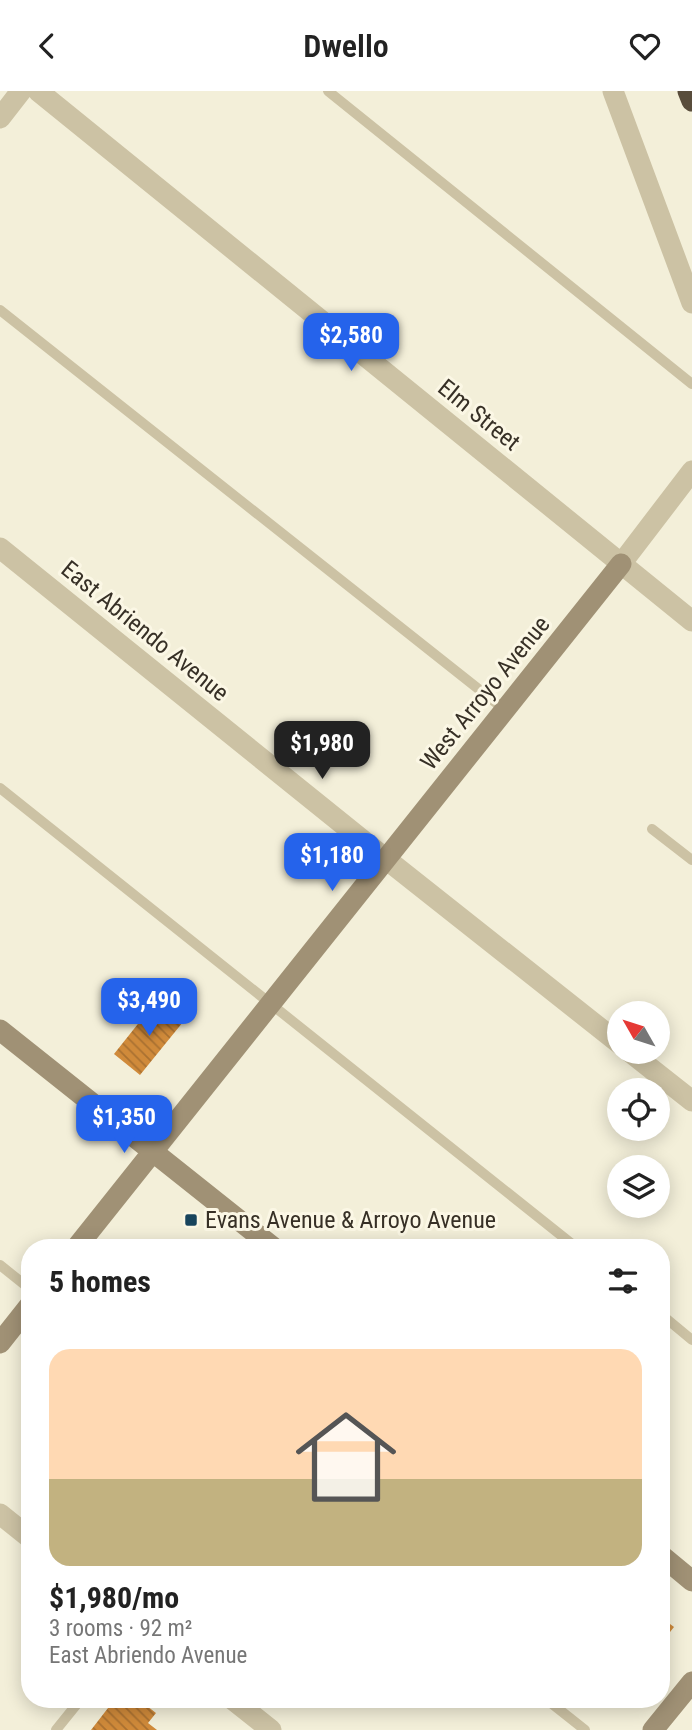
<!DOCTYPE html>
<html lang="en">
<head>
<meta charset="utf-8">
<style>
  body { margin:0; font-family:"Roboto Condensed",sans-serif; background:#f2f2f2; color:#222; height:100vh; display:flex; flex-direction:column; font-size:26px; white-space:nowrap }
  * { box-sizing:border-box; margin:0 }
  p { font-size:23px; color:#767676 }
  .icon { flex:none; width:38px; height:38px; fill:none; stroke:currentColor; stroke-width:2; stroke-linecap:round; stroke-linejoin:round }
  .map { position:relative; flex:1; overflow:hidden }
  .side { position:absolute; left:21px; top:1148px; width:649px; height:469px; display:flex; flex-direction:column; background:#fff; border-radius:28px; box-shadow:0 4px 18px #0003 }
  .side>* { flex:none }
  .needle { width:46px; rotate:309deg }
  .controls { position:absolute; left:607px; top:910px; display:grid; gap:14px }
  .controls a { display:grid; place-items:center; width:63px; height:63px; border-radius:50%; background:#fff; box-shadow:0 4px 18px #0003; font-size:35px }
  .price { position:absolute; translate:-50% -60px; padding:0 16px; border-radius:14px; background:#2563eb; color:#fff; font-size:23px; line-height:46px; filter:drop-shadow(0 2px 4px #0008) }
  .price::after { content:''; position:absolute; left:50%; top:42px; width:21px; height:16px; margin-left:-10px; background:inherit; clip-path:polygon(0 0,100% 0,50% 100%) }
  .price.selected { background:#222; color:#fff }
  ul { padding:0; list-style:none }
  li { display:grid; align-content:center; gap:14px; height:371px; padding:0 28px }
  li span { display:grid; place-items:center; height:217px; border-radius:21px; color:#555 }
  li>.icon { margin-inline-start:auto }
  span .icon { width:126px; height:126px; fill:#fffc; stroke-width:1 }
  li b { font-size:30px }
  h2 { display:flex; justify-content:space-between; align-items:center; height:84px; padding:0 28px; font-size:30px }
  header { display:flex; justify-content:space-between; align-items:center; height:91px; padding:0 28px; background:#fff; font-size:32px; font-weight:600 }
  .map>svg:first-child { display:block }
  .building { fill:url(#building-back-hatch) }
  .lines { fill:none; stroke-linecap:round; stroke-linejoin:round }
  .lane { stroke:#ccc2a4; stroke-width:10 }
  .street { stroke:#ccc2a4; stroke-width:21 }
  .secondary { stroke:#a09175; stroke-width:21 }
  .highway { stroke:#594d3c; stroke-width:21 }
  .poi-dot { fill:#18445c; stroke:#fbf7e5; stroke-width:2.5 }
  .labels { text-anchor:middle; stroke-width:6; stroke-linejoin:round; paint-order:stroke }
  .street-label { font-size:24px; fill:#373026; stroke:#fbf7e5 }
  .poi-label { font-size:24px; fill:#373026; stroke:#fbf7e5; text-anchor:start }
</style>
</head>
<body>
<header><svg class="icon" aria-label="back" viewBox="0 0 24 24"><path d="M15 5l-7 7 7 7"/></svg>Dwello<svg class="icon" aria-label="heart" viewBox="0 0 24 24"><path d="M12 20l-8-8c-3-5 5-10 8-4 3-6 11-1 8 4z"/></svg></header>
<div class="map">
<svg width="692" height="1639" viewBox="0 0 692 1639">
  <defs>
    <pattern id="building-back-hatch" width="6" height="6" patternUnits="userSpaceOnUse" patternTransform="scale(1.75)"><rect width="6" height="6" fill="#d08a3a"/><path d="M-1 5l2 2M0 0l6 6M5-1l2 2" fill="none" stroke="#aa7131"/></pattern>
  </defs>
  <rect width="100%" height="100%" fill="#f3efd9"/>
  <path class="building" d="M157,909L183,931L140,984L114,963Z
    M662,1527L674,1536L662,1551Z
    M115,1608H138L156,1622L148,1632L157,1639H91Z"/>
  <g class="lines">
    <path class="lane" d="M328,0L692,293
      M0,219L505,619
      M0,697L577,1157
      M652,738L692,769
      M0,1174L30,1198
      M662,1224L692,1249
      M546,1608L585,1639
      M56,1639L81,1608"/>
    <path class="street" d="M38,0L692,530
      M613,0L692,212
      M0,27L21,0
      M0,457L386,768L620,953
      M621,473L692,380
      M630,961L692,1010
      M0,1423L30,1447
      M232,1608L271,1639"/>
    <path class="secondary" d="M0,939L274,1157
      M76,1157L621,473
      M0,1252L30,1214
      M662,1465L692,1490
      M653,1639L692,1591"/>
    <path class="highway" d="M688,0L692,10"/>
  </g>
  <rect class="poi-dot" x="184" y="1122" width="14" height="14" rx="3.5"/>
  <g class="labels">
    <g class="street-label">
      <text transform="translate(479 324) rotate(39)" y="8">Elm Street</text>
      <text transform="translate(145 540) rotate(39)" y="8">East Abriendo Avenue</text>
      <text transform="translate(485 602) rotate(-51)" y="8">West Arroyo Avenue</text>
    </g>
    <g class="poi-label">
      <text x="205" y="1137">Evans Avenue &amp; Arroyo Avenue</text>
    </g>
  </g>
</svg>
<div class="controls">
<a><svg class="needle" viewBox="-14 -14 28 28"><path d="M0-13l5 13h-10z" fill="#e53935"/><path d="M0 13l5-13h-10z" fill="#767676"/></svg></a>
<a><svg class="icon" aria-label="locate" viewBox="0 0 24 24"><circle cx="12" cy="12" r="6"/><path d="M12 2v4M12 18v4M2 12h4M18 12h4"/></svg></a>
<a><svg class="icon" aria-label="layers" viewBox="0 0 24 24"><path d="M12 4l9 5-9 5-9-5zM3 14l9 5 9-5"/></svg></a>
</div>
<b class="price" style="left:351px;top:282px">$2,580</b>
<b class="price selected" style="left:322px;top:690px">$1,980</b>
<b class="price" style="left:332px;top:802px">$1,180</b>
<b class="price" style="left:149px;top:947px">$3,490</b>
<b class="price" style="left:124px;top:1064px">$1,350</b>
<section class="side">
<h2>5 homes<svg class="icon" aria-label="filters" viewBox="0 0 24 24"><path d="M4 7h16M4 17h16"/><circle cx="9" cy="7" r="2"/><circle cx="15" cy="17" r="2"/></svg></h2>
<ul>
<li><span style="background:linear-gradient(#ffd9b3 60%,#c2b280 0)"><svg class="icon" aria-label="home" viewBox="0 0 24 24"><path d="M3 11l9-7 9 7M6 9v11h12V9"/></svg></span><div><b>$1,980/mo</b><p>3 rooms · 92 m²</p><p>East Abriendo Avenue</p></div></li>
</ul>
</section>
</div>
</body>
</html>
